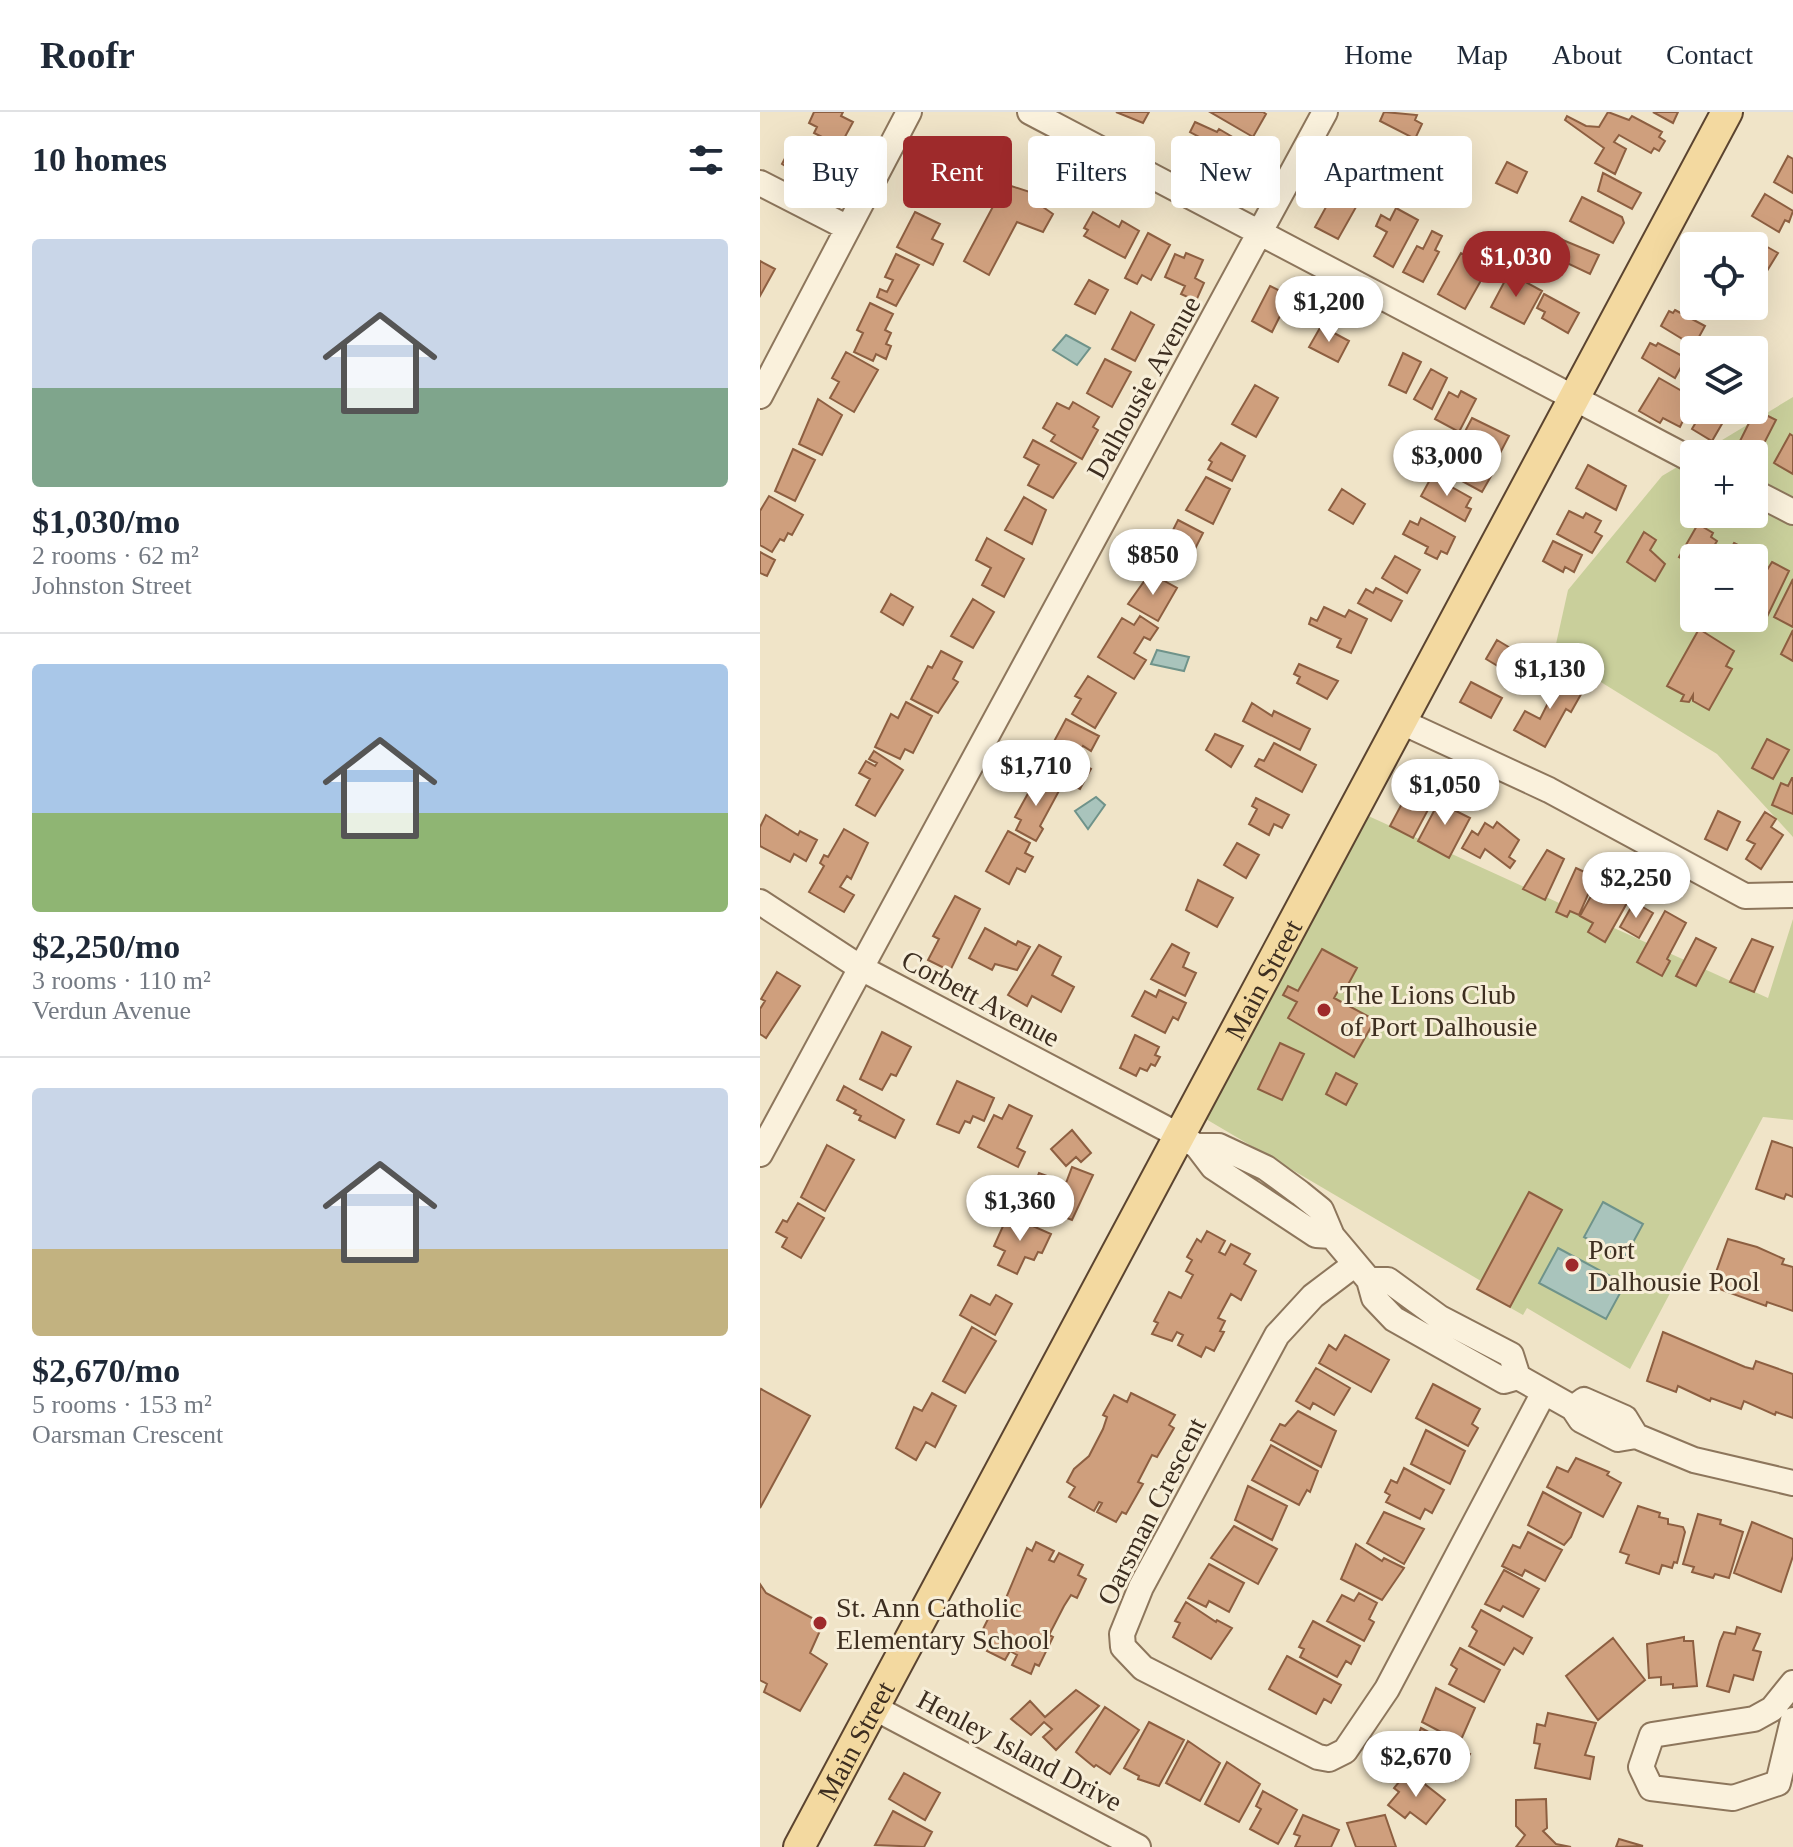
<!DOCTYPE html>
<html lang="en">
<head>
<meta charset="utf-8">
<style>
  body { margin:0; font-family:"Times New Roman",serif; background:#f2f2f3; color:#1f2937; height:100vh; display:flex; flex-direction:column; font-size:30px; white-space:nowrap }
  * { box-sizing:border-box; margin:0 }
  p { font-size:26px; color:#747a83 }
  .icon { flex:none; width:44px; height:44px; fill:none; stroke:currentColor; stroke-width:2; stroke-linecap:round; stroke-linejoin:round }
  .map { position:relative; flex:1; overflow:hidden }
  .drawer { display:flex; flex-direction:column; background:#fff; width:760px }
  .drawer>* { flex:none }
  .banner { position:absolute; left:24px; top:24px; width:760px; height:72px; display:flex; gap:16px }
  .buttons { position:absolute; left:920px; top:120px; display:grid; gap:16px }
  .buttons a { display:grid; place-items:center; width:88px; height:88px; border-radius:8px; background:#fff; box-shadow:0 8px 32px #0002; font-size:40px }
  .price { position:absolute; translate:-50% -68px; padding:0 18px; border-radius:28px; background:#fff; color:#222; font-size:26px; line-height:52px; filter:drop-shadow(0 2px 4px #0008) }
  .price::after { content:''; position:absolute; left:50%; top:48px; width:24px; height:18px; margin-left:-12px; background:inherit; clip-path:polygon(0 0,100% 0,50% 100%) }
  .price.active { background:#9e2a2b; color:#fff }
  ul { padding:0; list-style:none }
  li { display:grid; align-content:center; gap:16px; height:424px; padding:0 32px }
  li+li { border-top:2px solid #e0e1e3 }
  li span { display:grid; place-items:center; height:248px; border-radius:8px; color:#555 }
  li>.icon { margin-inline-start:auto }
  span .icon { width:144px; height:144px; fill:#fffc; stroke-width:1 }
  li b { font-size:34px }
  h2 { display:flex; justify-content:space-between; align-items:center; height:96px; padding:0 32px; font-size:34px }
  .chip { padding:0 28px; border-radius:8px; background:#fff; box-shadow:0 8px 32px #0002; font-size:28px; line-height:72px }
  .chip.active { background:#9e2a2b; color:#fff }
  header { display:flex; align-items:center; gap:48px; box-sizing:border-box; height:112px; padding:0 40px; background:#fff; border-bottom:2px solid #e0e1e3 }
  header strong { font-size:38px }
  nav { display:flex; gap:44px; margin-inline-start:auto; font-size:28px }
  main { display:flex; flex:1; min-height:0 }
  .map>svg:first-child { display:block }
  .green { fill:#c9cf9b; fill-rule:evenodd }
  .water { fill:#a9c4bc; stroke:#6f938a; stroke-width:2 }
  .building { fill:#cf9f7d; stroke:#8d5f41; stroke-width:2 }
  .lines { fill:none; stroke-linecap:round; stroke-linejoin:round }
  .minor-casing { stroke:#8d765c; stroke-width:28 }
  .major-casing { stroke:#5b4430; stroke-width:34 }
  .minor { stroke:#faf1dc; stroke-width:24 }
  .major { stroke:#f3d9a0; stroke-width:30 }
  .poi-dot { fill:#9e2a2b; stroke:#f7eed8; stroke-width:3 }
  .labels { text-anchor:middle; stroke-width:6; stroke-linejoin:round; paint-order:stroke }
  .street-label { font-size:28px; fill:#3d2e20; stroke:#f7eed8 }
  .poi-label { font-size:28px; fill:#3d2e20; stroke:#f7eed8; text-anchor:start }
</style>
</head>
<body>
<header>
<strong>Roofr</strong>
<nav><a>Home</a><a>Map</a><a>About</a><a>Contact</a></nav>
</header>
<main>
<section class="drawer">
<h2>10 homes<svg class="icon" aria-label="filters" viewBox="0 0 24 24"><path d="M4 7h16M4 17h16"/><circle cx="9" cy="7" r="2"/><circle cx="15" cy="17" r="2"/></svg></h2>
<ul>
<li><span style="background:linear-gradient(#c9d6e8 60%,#7fa58c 0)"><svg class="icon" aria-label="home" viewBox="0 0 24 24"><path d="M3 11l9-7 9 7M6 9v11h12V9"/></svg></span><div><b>$1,030/mo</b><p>2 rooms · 62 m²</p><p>Johnston Street</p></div></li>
<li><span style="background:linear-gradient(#a9c7e8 60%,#8fb573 0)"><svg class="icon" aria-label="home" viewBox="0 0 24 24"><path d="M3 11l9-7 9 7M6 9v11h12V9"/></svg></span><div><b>$2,250/mo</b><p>3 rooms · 110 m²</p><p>Verdun Avenue</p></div></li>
<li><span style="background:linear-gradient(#c9d6e8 65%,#c2b280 0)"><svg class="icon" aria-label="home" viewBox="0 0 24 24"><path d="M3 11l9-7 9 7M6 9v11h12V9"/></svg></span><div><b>$2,670/mo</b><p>5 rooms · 153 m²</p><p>Oarsman Crescent</p></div></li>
</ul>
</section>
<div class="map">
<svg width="1033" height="1735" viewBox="0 0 1033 1735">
  <rect width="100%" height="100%" fill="#f0e4c8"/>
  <path class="green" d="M1033,285V725L957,642L794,541L808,478L902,364L934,345V402H994V342H939ZM934,446H994V506H934Z
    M593,697L1008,886L1033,807V1008L1003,1005L870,1257L767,1196L763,1203L717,1177L721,1169L434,1000Z"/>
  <path class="water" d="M306,223L330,236L317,253L293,238Z
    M397,538L429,545L424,559L391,552Z
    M336,685L345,693L328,717L315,699Z
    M843,1090L883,1112L864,1147L824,1125Z
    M798,1136L865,1172L846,1207L779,1171Z"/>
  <path class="building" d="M54,0H83L81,4L93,10L80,34L54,21L57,15L49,11Z
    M356,0H389L383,11Z
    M450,0H503L506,2L493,25Z
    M624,0L657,3L655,8L662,12L655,27L620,9Z
    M848,0L869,8L872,4L902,20L899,25L905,29L899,39L894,36L891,41L859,23L854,30L866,37L855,62L835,51L844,36L805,8L807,4L826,14L839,15Z
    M893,0H918L913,11Z
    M435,10L457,20L459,17L486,33L478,56L448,39L445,45L432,37L439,25L430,20Z
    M54,29L84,45L65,79L22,52L31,35L46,44Z
    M599,30L626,44L609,75L583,62Z
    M1028,44L1033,47V81L1014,70Z
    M182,50L200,60L203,54L228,68L213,94L203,89L207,82L192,74L188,82L172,68Z
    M747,50L767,60L757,81L736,71Z
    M843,61L881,81L872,97L838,79Z
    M245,72L273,81L270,86L293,102L283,120L257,110L229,163L204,149Z
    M577,75L600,88L578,127L555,115Z
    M1005,82L1033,99L1029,110L1025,108L1019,120L992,104Z
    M822,85L862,105L864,111L853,131L810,109Z
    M636,96L658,108L633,155L614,144L627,120L616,114L621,103L630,108Z
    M155,100L180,112L172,127L183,132L173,153L137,135Z
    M333,100L359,115L362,109L379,119L365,146L324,124L328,118L324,116Z
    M672,119L682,124L675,138L679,140L663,170L643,160L657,134L663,137Z
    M388,121L410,133L391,168L382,163L377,172L365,166Z
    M798,126L839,143L830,162L790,143Z
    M972,126L984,134H967Z
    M1002,132L1018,141L1002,167L994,162V140Z
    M426,141L443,148L435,166L444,171L436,189L421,182L425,174L405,165L415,142L424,146Z
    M701,141L728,156L705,197L678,182Z
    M136,142L159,153L136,194L117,185L120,177L127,180L133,168L125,165Z
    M0,149L15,157L0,184Z
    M749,161L782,179L764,212L731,195Z
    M329,168L348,178L335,202L315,192Z
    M510,174L530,184L512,220L492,209Z
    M784,182L819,201L808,221L782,206L785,200L777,196Z
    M110,191L133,202L125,218L131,221L126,232L131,234L126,247L116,242L113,249L94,240L103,221L97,218Z
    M915,198L945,214L934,234L901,214L909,199L913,201Z
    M371,200L394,213L375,249L352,237Z
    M561,214L589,229L578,250L549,235Z
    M890,231L896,234L898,231L926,246L915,266L882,246Z
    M86,240L118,258L94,300L70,286L79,270L72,266Z
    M643,241L661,250L646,281L629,273Z
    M345,247L371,260L352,295L327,281Z
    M671,257L687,266L672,297L654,287Z
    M899,266L934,286L920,315L903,306L900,311L879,299Z
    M495,273L518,286L496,325L472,312Z
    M701,279L716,287L699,320L675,307L689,280L698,285Z
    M58,287L82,303L62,343L39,332Z
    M313,290L339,305L333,315L338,318L322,347L291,329L295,323L283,316L297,291L309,297Z
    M943,298H970L952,329L932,317Z
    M1002,301L1016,308L997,345L977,335L992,305L999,309Z
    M712,306L749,324L737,347L700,329Z
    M1030,322L1033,324V362L1014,351Z
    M273,328L316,351L293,386L268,373L279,353L264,345Z
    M461,331L485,344L472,369L448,357L452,350L449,348Z
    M33,337L55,348L35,389L15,379Z
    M703,342L734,359L722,380L691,363Z
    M828,353L866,374L856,398L816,376Z
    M672,364L711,386L706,395L711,397L705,409L661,384Z
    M446,365L470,377L453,412L426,398Z
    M582,377L605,392L593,412L569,398Z
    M9,384L43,403L32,423L28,421L24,429L20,427L12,440L0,433V399Z
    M264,385L286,398L272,432L245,418Z
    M809,399L823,406L826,401L841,409L835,420L842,424L832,441L797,422Z
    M661,406L695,425L687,442L681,439L677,447L665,441L668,435L643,422L650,409L658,413Z
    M418,408L443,421L425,457L400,444Z
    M938,412L953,421L951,425L957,429L947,446H934V453L919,445Z
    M884,420L896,428L890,438L905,452L895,469L867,450Z
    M227,426L264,447L244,485L222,473L231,456L216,448Z
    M793,429L822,443L814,460L805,455L803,460L783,449Z
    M974,431L993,441L991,446H966Z
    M0,440L15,448L7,464L0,461Z
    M635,444L660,458L647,481L622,466Z
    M1012,450L1029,459L1006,507L994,501V479Z
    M390,461L417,476L398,509L368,492Z
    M1033,467V515L1014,505Z
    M616,476L642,489L631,509L598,491L606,477L613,481Z
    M131,482L153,495L143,513L121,500Z
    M213,487L234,500L213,536L191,524Z
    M564,495L585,505L589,498L607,507L591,541L577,535L581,527L549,512L551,506L557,509Z
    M380,504L398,516L390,528L384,525L374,541L386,548L374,567L338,545L362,506L374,513Z
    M939,517L974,539L966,554L972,557L949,598L933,589V583L929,590L921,589L924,583L907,574Z
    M1033,518V549L1021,542Z
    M737,528L777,552L766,571L726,547Z
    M181,539L202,550L193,567L198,570L178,601L151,587L168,554L172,556Z
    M539,552L578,569L567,587L537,571L540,565L534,562Z
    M794,561L824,577L811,600L806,597L785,635L754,618L765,599L780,607L792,583L784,579Z
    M328,564L356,581L335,616L312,602L321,587L315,584Z
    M711,570L742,586L731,606L700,590Z
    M146,590L172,604L153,641L145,637L140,647L115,635L131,602L138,606Z
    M492,591L512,604L514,599L550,617L540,638L483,609Z
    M306,607L339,624L331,639L323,634L315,648L331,657L320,677L306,670L304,674L284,664L290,652L287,650L291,635Z
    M455,622L483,634L471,655L446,638Z
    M1007,627L1029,638L1013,667L992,656Z
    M514,631L556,653L542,680L495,654L499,647L504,649Z
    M114,639L143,658L115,704L96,693L110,667L99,661L106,649L115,654L117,651L109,647Z
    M277,665L300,677L280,714L283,717L276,729L256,718L261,708L255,705Z
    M1032,666H1033V702L1012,693L1021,671L1028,674Z
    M655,667L678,679L653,726L630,714Z
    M683,682L700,691L696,699L710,706L689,746L658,729Z
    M496,686L529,703L522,716L514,712L509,723L489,712L497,697L492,694Z
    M958,699L980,710L967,738L945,727Z
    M1005,700L1016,707L1011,715L1023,723L1001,757L986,747L995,732L987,728Z
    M6,703L38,723L40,719L57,728L46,749L34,742L30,750L0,734V715Z
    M737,710L759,728L749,745L755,749L750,756L725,737L720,746L702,736L712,719L718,723L725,711L733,716Z
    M84,717L108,731L91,767L87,764L80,775L94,783L84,800L49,780L64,754L60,751L64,743L68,745Z
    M248,719L270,731L265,741L273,745L265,760L257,756L249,772L226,759Z
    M477,731L499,743L486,766L464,753Z
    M787,738L804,747L785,788L763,777Z
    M816,756L829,762L828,766L834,769L819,803L810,799L807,805L796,800Z
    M438,768L473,786L457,815L426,798Z
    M853,771L872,782L845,830L828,820L833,811L820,804L831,784L842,790Z
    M195,784L220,797L190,859L168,848L179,827L173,824Z
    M874,790L893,801L879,826L860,815Z
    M905,799L926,811L907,847L910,849L902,864L877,850Z
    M225,816L256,833L258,829L270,835L257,858L235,852L232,858L209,846Z
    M936,826L956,836L936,874L916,864Z
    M992,827L1013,835L994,880L970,870Z
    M412,832L429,841L423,855L436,861L425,884L391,867Z
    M279,833L301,845L292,863L314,875L301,900L272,884L267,894L248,883Z
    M562,837L597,856L584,880L579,877L574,886L615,908L594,945L528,906L537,890L523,883L528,874L538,879Z
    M17,860L40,874L6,926L0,922V897L5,889L1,887Z
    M399,878L426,891L418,908L413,905L405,921L372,904L385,879L396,885Z
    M122,920L151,935L136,964L131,962L122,978L100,967Z
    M375,923L399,935L395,943L400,945L395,954L391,952L387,959L380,956L376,964L360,956Z
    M520,931L544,942L522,988L498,977Z
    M576,961L597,972L586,993L566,982Z
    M197,969L234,986L224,1009L213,1004L210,1011L205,1009L199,1021L177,1012Z
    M84,974L144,1008L135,1026L99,1008L101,1004L94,1001L96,998L77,988Z
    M249,993L272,1004L257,1036L265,1040L258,1055L218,1035L234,1003L242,1007Z
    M312,1018L331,1041L321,1050L316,1045L306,1054L291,1037Z
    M1012,1029L1033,1036V1085L1026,1082L1024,1087L996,1077Z
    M67,1033L94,1048L65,1099L41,1085Z
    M312,1055L333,1063L312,1108L267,1091L279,1061L306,1071Z
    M769,1080L802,1098L750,1195L717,1177Z
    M38,1091L64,1106L41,1146L22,1135L27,1126L16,1120L23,1108L27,1110Z
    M248,1103L291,1122L282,1141L278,1140L274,1148L265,1145L257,1162L238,1153L245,1139L234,1134Z
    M447,1119L465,1129L459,1140L465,1143L471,1132L490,1142L484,1152L496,1159L481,1188L471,1182L458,1206L465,1209L460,1219L464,1220L454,1239L446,1235L441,1245L418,1233L423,1223L417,1220L412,1229L392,1222L398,1211L394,1209L409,1180L421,1186L433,1163L426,1159L432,1148L427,1145L437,1127L441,1130Z
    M968,1127L997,1135L1024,1147L1022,1152L1033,1155V1199L1007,1190L1006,1194L951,1174Z
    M211,1183L230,1193L236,1183L252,1192L235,1223L200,1203Z
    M212,1215L236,1229L205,1281L183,1269Z
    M903,1220L985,1255L993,1257L996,1249L1033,1262V1306L1016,1300L1015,1303L984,1289L981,1297L951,1286L950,1289L918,1274L916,1280L887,1269Z
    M585,1223L629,1248L611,1280L559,1251L569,1233L576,1238Z
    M556,1256L590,1276L574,1303L553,1291L550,1297L536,1289Z
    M673,1272L720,1297L712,1312L718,1316L708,1334L656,1306Z
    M1,1277L50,1304L0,1396V1279Z
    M172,1281L196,1294L175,1335L166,1330L156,1348L136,1336L154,1295L162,1299Z
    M371,1281L415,1303L409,1313L414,1316L397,1345L392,1343L378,1370L383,1372L366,1402L362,1400L356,1410L337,1400L342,1391L339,1390L334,1399L309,1385L315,1375L307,1370L314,1357L329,1344L343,1317L347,1305L343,1303L354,1283L367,1290Z
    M538,1299L576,1319L561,1355L511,1328L520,1312L525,1314Z
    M666,1318L705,1339L690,1372L651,1352Z
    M511,1333L558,1359L550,1380L547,1378L539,1393L492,1368Z
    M816,1346L849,1360L847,1363L861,1371L843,1405L787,1375L797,1355L808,1360Z
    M644,1356L684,1378L672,1401L665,1397L660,1407L626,1390L630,1383L625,1380L631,1368L637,1371Z
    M488,1374L527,1394L512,1428L475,1408Z
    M783,1380L821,1401L811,1425L804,1433L768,1413Z
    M878,1394L900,1401L899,1405L908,1407V1412L923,1415L925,1420L917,1451L914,1450L912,1456L902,1453L899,1462L866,1451L869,1443L860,1440Z
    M624,1400L664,1417L644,1452L607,1431Z
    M938,1402L961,1408L960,1412L983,1420L969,1466L955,1462L953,1466L932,1460L934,1455L923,1452Z
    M992,1410L1033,1427V1444L1021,1480L974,1461Z
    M474,1414L517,1437L498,1472L451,1446Z
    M768,1420L802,1438L785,1469L765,1458L762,1464L742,1454L753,1433L760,1436Z
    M276,1430L294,1439L289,1448L294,1450L299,1441L323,1453L318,1463L326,1467L317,1486L311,1483L304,1494L289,1523L293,1525L279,1554L275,1552L271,1562L252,1553L257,1543L250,1539L245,1548L227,1539L232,1529L220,1523L229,1505L234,1507L241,1498L267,1436L272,1439Z
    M596,1432L622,1449L624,1446L644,1456L622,1488L581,1467Z
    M449,1452L484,1471L469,1500L449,1489L446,1495L428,1486Z
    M744,1458L779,1477L763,1505L743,1494L740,1499L725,1492Z
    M0,1472L6,1481L63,1512L50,1541L67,1552L40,1599L4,1580L7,1572L0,1568Z
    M599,1481L617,1491L609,1507L614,1510L604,1529L567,1509L582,1483L594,1489Z
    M426,1490L456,1510L457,1508L472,1516L451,1547L413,1525L420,1511L415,1509Z
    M721,1498L772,1526L763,1542L754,1536L744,1553L709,1534L717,1519L712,1515Z
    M553,1509L600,1534L591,1552L586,1549L577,1565L540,1545L544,1537L539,1535Z
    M977,1515L1000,1522L993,1538L1001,1540L993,1568L974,1563L969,1580L947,1574L960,1529L964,1520L975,1522Z
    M924,1525V1529H933L937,1574L913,1576V1572L901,1573V1565L889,1566L887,1532Z
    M853,1526L885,1568L838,1608L806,1564Z
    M700,1536L740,1558L724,1590L689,1572L697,1557L691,1553Z
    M527,1544L581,1573L571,1591L564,1587L556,1602L509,1577Z
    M676,1576L715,1596L700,1630L662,1610Z
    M316,1578L339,1594L296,1638L283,1625L292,1617L284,1610L271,1623L251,1607L270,1589L285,1605Z
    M345,1595L379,1618L350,1662L336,1653L334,1655L316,1640Z
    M788,1601L836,1611L825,1643L834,1645L830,1667L775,1656L780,1632L774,1631L777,1612L785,1614Z
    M389,1610L424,1628L399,1674L378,1667L379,1664L364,1656Z
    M661,1616L710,1642L695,1668L669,1654L666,1660L648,1650Z
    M428,1629L460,1651L440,1689L406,1671Z
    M467,1650L500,1672L479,1710L445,1692Z
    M648,1659L685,1688L666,1712L650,1700L645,1706L628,1693L639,1680L634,1676Z
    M144,1661L180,1681L165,1708L129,1687Z
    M503,1679L537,1698L518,1732L490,1717L501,1697L496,1694Z
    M786,1687L787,1716L783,1719L796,1732L811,1735H756L765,1723L756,1714V1688Z
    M133,1699L172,1720L164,1735L115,1733Z
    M543,1703L579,1718L571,1735H535L540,1724L534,1722Z
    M625,1703L636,1735H596L587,1711Z
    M859,1727L883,1734L856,1735Z"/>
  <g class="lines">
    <defs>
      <path id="minor" d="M270,0L934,349
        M0,71L86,115
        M0,284L149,0
        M994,380L1033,400
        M642,610L789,678L985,784L1033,783
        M0,790L101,856L420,1024L437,1034L453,1055L556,1123L572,1124
        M437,1034H459L506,1056L540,1081L561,1098L572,1124L609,1168L614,1186L634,1207L744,1269L758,1265
        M0,1042L565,0
        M594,1153L553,1184L517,1223L381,1475L362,1522L363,1535L383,1556L558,1645L569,1647L585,1639L627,1577L783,1282
        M609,1168H628L680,1206L751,1243L758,1265L813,1296L821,1308L858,1327L876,1324L934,1348L1033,1371
        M813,1296L824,1288L865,1306L876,1324
        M1033,1571L1012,1597L994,1607L892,1623L881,1655L891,1676L973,1686L1018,1671L1033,1608
        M113,1595L378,1735"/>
      <g id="major">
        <path id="s1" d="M39,1735L967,0"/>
      </g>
    </defs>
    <use href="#minor" class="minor-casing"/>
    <use href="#major" class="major-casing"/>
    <use href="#minor" class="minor"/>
    <use href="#major" class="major"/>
  </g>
  <g class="poi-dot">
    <circle cx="564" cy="898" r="8"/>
    <circle cx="812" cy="1153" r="8"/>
    <circle cx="60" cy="1511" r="8"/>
  </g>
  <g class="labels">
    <g class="street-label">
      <text transform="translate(383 275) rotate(-61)" y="10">Dalhousie Avenue</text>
      <text dy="10" stroke="none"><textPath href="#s1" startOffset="984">Main Street</textPath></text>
      <text transform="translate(221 886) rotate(28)" y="10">Corbett Avenue</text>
      <text transform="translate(391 1399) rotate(-63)" y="10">Oarsman Crescent</text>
      <text dy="10" stroke="none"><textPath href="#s1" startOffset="120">Main Street</textPath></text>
      <text transform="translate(260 1638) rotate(28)" y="10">Henley Island Drive</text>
    </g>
    <g class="poi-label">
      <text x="580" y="892">The Lions Club<tspan x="580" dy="32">of Port Dalhousie</tspan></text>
      <text x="828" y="1147">Port<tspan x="828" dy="32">Dalhousie Pool</tspan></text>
      <text x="76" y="1505">St. Ann Catholic<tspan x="76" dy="32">Elementary School</tspan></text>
    </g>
  </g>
</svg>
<div class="buttons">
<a><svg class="icon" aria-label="locate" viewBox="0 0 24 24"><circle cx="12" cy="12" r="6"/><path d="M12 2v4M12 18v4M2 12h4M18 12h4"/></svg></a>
<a><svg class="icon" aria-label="layers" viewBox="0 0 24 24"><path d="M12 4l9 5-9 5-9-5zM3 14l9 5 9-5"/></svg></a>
<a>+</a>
<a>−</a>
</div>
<b class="price active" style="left:756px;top:187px">$1,030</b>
<b class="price" style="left:569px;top:232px">$1,200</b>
<b class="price" style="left:687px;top:386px">$3,000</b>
<b class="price" style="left:393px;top:485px">$850</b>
<b class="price" style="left:790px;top:599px">$1,130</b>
<b class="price" style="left:276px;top:696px">$1,710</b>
<b class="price" style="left:685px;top:715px">$1,050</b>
<b class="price" style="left:876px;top:808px">$2,250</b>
<b class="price" style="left:260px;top:1131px">$1,360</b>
<b class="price" style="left:656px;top:1687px">$2,670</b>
<div class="banner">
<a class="chip">Buy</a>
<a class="chip active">Rent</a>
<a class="chip">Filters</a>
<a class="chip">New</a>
<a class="chip">Apartment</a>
</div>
</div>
</main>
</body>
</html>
